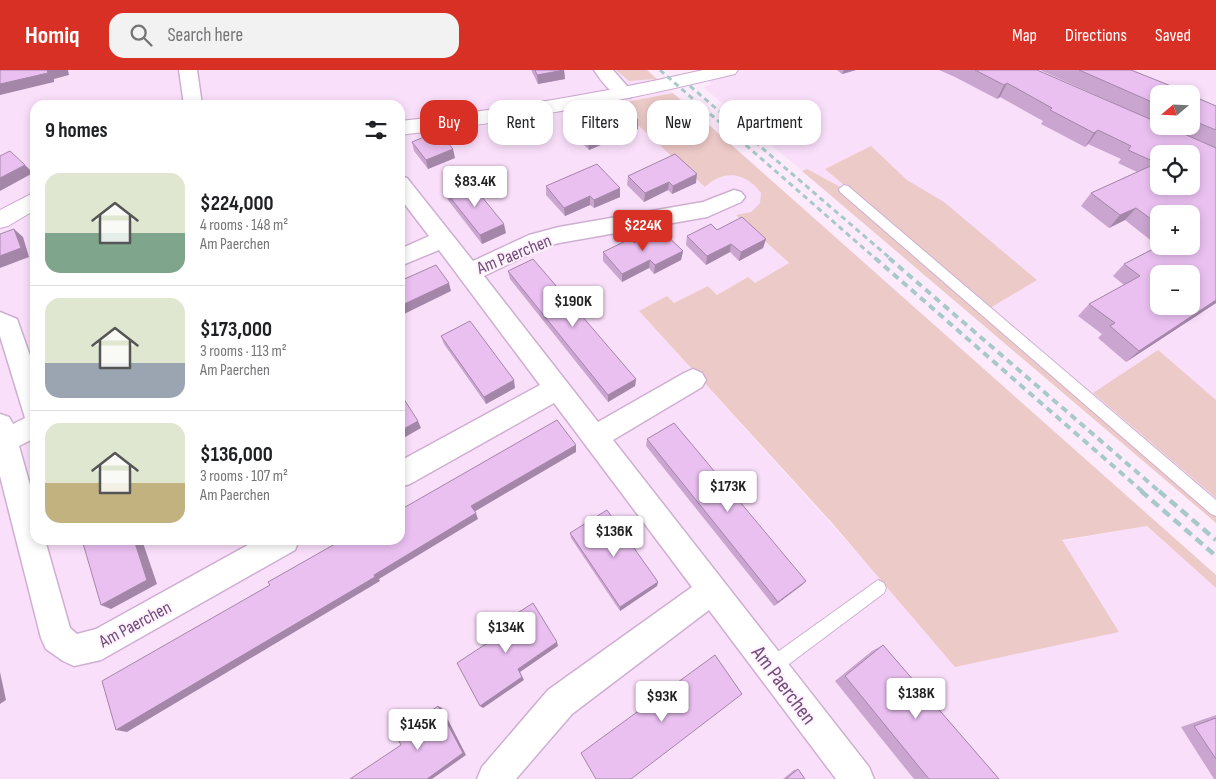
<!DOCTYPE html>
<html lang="en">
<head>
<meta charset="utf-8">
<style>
  body { margin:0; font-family:"Sofia Sans Condensed",sans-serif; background:#f2f2f2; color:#202124; height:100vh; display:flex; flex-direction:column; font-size:19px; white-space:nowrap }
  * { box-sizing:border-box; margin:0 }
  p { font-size:16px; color:#757577 }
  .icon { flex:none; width:28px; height:28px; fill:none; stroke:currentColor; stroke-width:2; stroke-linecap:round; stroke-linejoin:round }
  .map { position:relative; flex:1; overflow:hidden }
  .details { position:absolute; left:30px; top:30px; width:375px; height:445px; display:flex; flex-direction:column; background:#fff; border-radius:15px; box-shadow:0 2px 8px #0003 }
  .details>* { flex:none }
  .top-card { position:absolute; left:420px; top:30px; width:475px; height:45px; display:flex; gap:10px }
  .needle { width:32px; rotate:251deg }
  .buttons { position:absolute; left:1150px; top:15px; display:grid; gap:10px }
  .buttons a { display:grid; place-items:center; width:50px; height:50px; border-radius:10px; background:#fff; box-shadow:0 2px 8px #0003; font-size:25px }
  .price { position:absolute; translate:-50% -42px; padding:0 11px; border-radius:5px; background:#fff; color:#222; font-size:16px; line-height:32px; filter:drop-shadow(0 1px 2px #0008) }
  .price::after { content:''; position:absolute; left:50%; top:30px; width:15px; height:11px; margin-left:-8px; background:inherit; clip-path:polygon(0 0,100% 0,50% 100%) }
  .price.current { background:#d93025; color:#fff }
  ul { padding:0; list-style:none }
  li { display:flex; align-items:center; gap:15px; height:125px; padding:0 15px }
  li+li { border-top:1px solid #e0e0e0 }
  li span { display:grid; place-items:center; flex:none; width:140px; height:100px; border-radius:15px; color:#555 }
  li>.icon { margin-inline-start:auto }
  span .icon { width:60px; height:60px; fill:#fffc; stroke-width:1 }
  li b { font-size:21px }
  h2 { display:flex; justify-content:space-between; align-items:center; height:60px; padding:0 15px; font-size:21px }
  .chip { padding:0 18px; border-radius:15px; background:#fff; box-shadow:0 2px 8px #0003; font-size:18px; line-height:45px }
  .chip.current { background:#d93025; color:#fff }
  header { display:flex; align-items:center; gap:30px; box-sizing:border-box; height:70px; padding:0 25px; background:#d93025; color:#fff }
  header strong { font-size:24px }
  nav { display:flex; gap:28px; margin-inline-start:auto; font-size:18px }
  .search { width:350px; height:45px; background:#f2f2f2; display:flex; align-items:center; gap:12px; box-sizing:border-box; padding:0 18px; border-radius:15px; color:#757577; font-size:19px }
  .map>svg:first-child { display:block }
  .residential { fill:#fadffa; fill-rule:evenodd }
  .green { fill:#eccac8 }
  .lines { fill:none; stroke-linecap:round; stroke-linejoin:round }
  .lane-casing { stroke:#ceafd1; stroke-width:2 }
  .street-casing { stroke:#ceafd1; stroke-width:3 }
  .secondary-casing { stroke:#cba8cf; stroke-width:2 }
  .lane { fill:#fff; fill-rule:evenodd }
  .street { fill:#fff; fill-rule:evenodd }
  .secondary { fill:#fff; fill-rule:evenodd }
  .rail-far2 { stroke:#a7c9c9; stroke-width:3; stroke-dasharray:5.5 4; stroke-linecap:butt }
  .rail-far1 { stroke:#a7c9c9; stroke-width:4; stroke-dasharray:7 5; stroke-linecap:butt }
  .rail { stroke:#a7c9c9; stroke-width:4.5; stroke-dasharray:9 5.5; stroke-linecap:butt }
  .wall { fill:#c9a5cf; fill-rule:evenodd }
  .shaded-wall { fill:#a486a9 }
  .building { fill:#eac0f1; stroke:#a486a9; fill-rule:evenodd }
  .labels { text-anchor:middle; stroke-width:4; stroke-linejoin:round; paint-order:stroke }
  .street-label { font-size:18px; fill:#714c7a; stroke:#fff2fe }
  .near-street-label { font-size:21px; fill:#714c7a; stroke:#fff2fe }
</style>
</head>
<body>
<header>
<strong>Homiq</strong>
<div class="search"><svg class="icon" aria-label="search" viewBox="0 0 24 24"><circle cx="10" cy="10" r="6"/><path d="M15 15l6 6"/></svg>Search here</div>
<nav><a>Map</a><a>Directions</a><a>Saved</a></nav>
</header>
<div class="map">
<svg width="1216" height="709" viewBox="0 0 1216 709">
  <rect width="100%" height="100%" fill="#fdebfc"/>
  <path class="residential" d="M0,0H616L629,11L657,9L673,23L616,34L704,116L714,108L727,105L741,106L754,113L761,123L760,133L751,142L737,145L789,194L755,213L748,207L717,225L708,216L674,233L667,226L639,241L889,518L1119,562L1061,471L1147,456L1216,518V709H0ZM35,35H400V470H35Z
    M695,0H1216V439L807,99L802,101L703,17L712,14ZM1159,24H1191V56H1159ZM1159,84H1191V116H1159ZM1159,144H1191V176H1159ZM1159,204H1191V236H1159Z"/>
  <path class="green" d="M616,0H647L657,9L629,11Z
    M673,23L1216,505V518L1147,456L1062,470L1119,562L955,597L833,454L639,241L667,226L674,233L708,216L717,225L748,207L755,213L789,193L736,145L751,142L760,133L761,123C746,102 723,99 705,117L615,34Z
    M871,76L907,110L944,132L1037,210L990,238L825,99Z
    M807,99L844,119L1216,439V453L802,101Z
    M1158,280L1216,330V428L1093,323Z"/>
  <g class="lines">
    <defs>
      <path id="lane" d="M844,115L848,116L1216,430V446L1211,444L840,122L839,119Z
        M878,510L884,513L886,518L884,523L777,603L771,605L765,603L763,597L765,591Z"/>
      <path id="street" d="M179,0H197L202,35H184Z
        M594,0H613L633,23L631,27C615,31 602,12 594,0Z
        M400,106L407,108L473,191L529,165L559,157L703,132L734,120L741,122L745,127L741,132L707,147L559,173L544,177L484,206L598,352L684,303L693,299L702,303L706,310L702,317L613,370L869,697L874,709H836L709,540L572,644L516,709H477L482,697L548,620L692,517L554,333L410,414L400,417V391L540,315L439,180L400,196V179L429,166L400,128Z
        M0,242L17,249L35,300V368L19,376L35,433V470H45L70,558L77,564L96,559L257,470H299L295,480L101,590L74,596L63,591L46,579L41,568L0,406V344L9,347L13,354L25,348L0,266Z"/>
      <path id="secondary" d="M703,0H738L735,4C624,31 513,52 400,65V51C502,40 603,23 703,0Z
        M35,122V140L8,156L0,158V140Z"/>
    </defs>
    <use href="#lane" class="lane-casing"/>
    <use href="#street" class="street-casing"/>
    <use href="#secondary" class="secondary-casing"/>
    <use href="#lane" class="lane"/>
    <use href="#street" class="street"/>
    <use href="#secondary" class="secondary"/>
    <path class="rail-far2" d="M660,0L876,189
      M690,16L891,189"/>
    <path class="rail-far1" d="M875,188L1143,422
      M889,188L1160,422"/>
    <path class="rail" d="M1141,421L1216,486
      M1159,421L1216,470"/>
  </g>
  <path class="wall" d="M531,0H564L565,9L538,14Z
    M837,0H856L842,4Z
    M939,0H1037L1142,46L1040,0H1131L1196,26L1195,27L1216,36V233L1126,292L1098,268L1102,264L1078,246L1089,234L1124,215L1113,206L1124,194L1158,176L1125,150L1109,158L1081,136L1091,123L1137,102L1118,93L1121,89L1088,74L1085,77L1041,54L1043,51L1000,27L997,29L955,7ZM1159,24H1191V56H1159ZM1159,84H1191V116H1159ZM1159,144H1191V176H1159ZM1159,204H1191V236H1159Z
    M593,43L638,50V59L589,80L566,57V48Z
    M412,72L455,88L428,99L414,81Z
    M628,106L696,113L672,124L668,120L644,132L627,115Z
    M546,116L620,127L594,138L590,135L565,146L546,125Z
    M445,121L506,163L482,174L448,130Z
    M717,160L766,169L763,178L739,191L730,182L706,195L686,175L687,166Z
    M634,173L683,181L681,190L654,204L649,198L622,212L603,191V182Z
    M508,201L636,309L635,316L608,332L510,209Z
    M441,266L515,318L486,334L444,274Z
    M647,369L802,515L774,536L646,376Z
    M570,463L658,512L657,516L620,541L571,468Z
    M883,575L999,709H914L835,611L872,581Z
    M1216,645V709H1214L1181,657Z
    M798,699L805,709H783L794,700Z"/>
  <path class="shaded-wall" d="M48,0H68L69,5L54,9V12L0,25V14Z
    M564,0L565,9L538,14L537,5Z
    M844,0H856L842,4Z
    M1007,13L1000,27L997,29L1004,15Z
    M638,50V59L589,80L588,71Z
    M1098,60L1088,74L1085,77L1094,63Z
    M453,79L455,88L428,99L426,90Z
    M25,95L33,103L0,121V108Z
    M697,104L696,113L672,124L673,116Z
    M669,112L668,120L644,132L645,123Z
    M620,118V127L594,138V130Z
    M590,126V135L565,146L564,138Z
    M1136,138L1125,150L1109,158L1120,145Z
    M504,154L506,163L482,174L480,165Z
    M14,159L23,167L29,187L0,198V186Z
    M400,162L403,170L400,171Z
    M766,169L763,178L739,191L741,182Z
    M731,174L730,182L706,195L707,186Z
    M683,181L681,190L654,204L655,195Z
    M650,190L649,198L622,212V204Z
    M449,213L451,221L400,246V236Z
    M1216,230V233L1126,292L1139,281Z
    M636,309L635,316L608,332V325Z
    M514,310L515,318L486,334L484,327Z
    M418,351L421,358L400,370V361Z
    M576,375V382L474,442L471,436Z
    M476,443L478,449L379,509L380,511L127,662L116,660Z
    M134,470H142L157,514L111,539L101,535Z
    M806,511L802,515L774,536L778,532Z
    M658,512L657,516L620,541V537Z
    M557,572L558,576L520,602L524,610L483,638L480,636L518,599Z
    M0,602L6,630L0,634Z
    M438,636L442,638L466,685L432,709H427Z"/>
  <path class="building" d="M0,0H48H47L48,3L0,14Z
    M535,0H564L537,5Z
    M975,0H1037L1159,53V56H1166L1216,78V230L1139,281L1110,256L1115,253L1089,234L1140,206L1124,194L1159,176H1191V144H1159V155L1136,138L1120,145L1091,123L1157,93L1128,80L1131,76L1098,60L1094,63L1050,40L1052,38L1007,13L1004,15ZM1159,84H1191V116H1159ZM1159,204H1191V236H1159Z
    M1079,0H1131L1196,26L1195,27L1216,36V60L1191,50V24H1159V35Z
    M620,33L638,50L588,71L566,48L589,39L593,43Z
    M438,61L453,79L426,90L412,72Z
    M10,81L25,95L0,108V86Z
    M675,84L697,104L673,116L669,112L645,123L628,106Z
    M597,94L620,118L594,130L590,126L564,138L546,116Z
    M469,111L504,154L480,165L445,121Z
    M35,143V155L31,144Z
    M742,147L766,169L741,182L731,174L707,186L687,166L711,154L717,160Z
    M14,159L21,178L0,186V164Z
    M661,160L683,181L655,195L650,190L622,204L603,182L630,169L634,173Z
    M533,189L636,309L608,325L508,201Z
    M436,195L449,213L400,236V211Z
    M470,251L514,310L484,327L441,266Z
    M400,323L418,351L400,361Z
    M557,350L576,375L471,436L476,443L374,505L375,507L116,660L102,611L270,515L268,512L342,470H400V440Z
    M674,353L806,511L778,532L647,369Z
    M607,440L658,512L620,537L570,463Z
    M82,470H134L147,510L101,535Z
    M533,533L557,572L518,599L522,607L480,636L457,593L498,566L493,559Z
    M883,575L999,709H929L845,606Z
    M715,585L742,624L631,709H596L581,683Z
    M438,636L463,683L427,709H350L401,675L396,665Z
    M1216,648V689L1194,656Z
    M798,699L805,709H786Z"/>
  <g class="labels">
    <g class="street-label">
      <text transform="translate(514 184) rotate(-22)" y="6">Am Paerchen</text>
      <text transform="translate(135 554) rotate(-28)" y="6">Am Paerchen</text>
    </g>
    <g class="near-street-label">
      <text transform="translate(784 615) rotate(53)" y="7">Am Paerchen</text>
    </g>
  </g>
</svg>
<div class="buttons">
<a><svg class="needle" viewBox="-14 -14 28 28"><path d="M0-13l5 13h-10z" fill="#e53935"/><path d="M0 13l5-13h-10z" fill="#757577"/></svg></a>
<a><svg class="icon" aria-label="locate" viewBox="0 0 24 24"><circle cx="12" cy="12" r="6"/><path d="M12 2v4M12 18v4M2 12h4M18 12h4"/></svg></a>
<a>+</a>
<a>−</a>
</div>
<b class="price" style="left:475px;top:138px">$83.4K</b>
<b class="price current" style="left:643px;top:182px">$224K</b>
<b class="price" style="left:573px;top:258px">$190K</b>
<b class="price" style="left:728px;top:443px">$173K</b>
<b class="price" style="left:614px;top:488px">$136K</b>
<b class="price" style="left:506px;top:584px">$134K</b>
<b class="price" style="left:916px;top:650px">$138K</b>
<b class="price" style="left:662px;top:653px">$93K</b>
<b class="price" style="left:418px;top:681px">$145K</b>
<div class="top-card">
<a class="chip current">Buy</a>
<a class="chip">Rent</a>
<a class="chip">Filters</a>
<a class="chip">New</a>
<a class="chip">Apartment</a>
</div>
<section class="details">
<h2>9 homes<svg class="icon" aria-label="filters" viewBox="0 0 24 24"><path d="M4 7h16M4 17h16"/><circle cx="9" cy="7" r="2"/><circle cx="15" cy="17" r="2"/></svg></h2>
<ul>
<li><span style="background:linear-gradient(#dfe7d0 60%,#7fa58c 0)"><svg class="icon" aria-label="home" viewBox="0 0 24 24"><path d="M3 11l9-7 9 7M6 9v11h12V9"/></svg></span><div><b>$224,000</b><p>4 rooms · 148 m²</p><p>Am Paerchen</p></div></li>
<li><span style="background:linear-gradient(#dfe7d0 65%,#9aa5b1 0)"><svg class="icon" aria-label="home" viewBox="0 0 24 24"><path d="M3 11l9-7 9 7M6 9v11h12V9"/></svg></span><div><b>$173,000</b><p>3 rooms · 113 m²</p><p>Am Paerchen</p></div></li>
<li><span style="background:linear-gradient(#dfe7d0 60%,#c2b280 0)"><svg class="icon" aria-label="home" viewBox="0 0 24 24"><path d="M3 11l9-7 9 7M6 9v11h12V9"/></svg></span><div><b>$136,000</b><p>3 rooms · 107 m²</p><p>Am Paerchen</p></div></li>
</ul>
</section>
</div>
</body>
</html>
